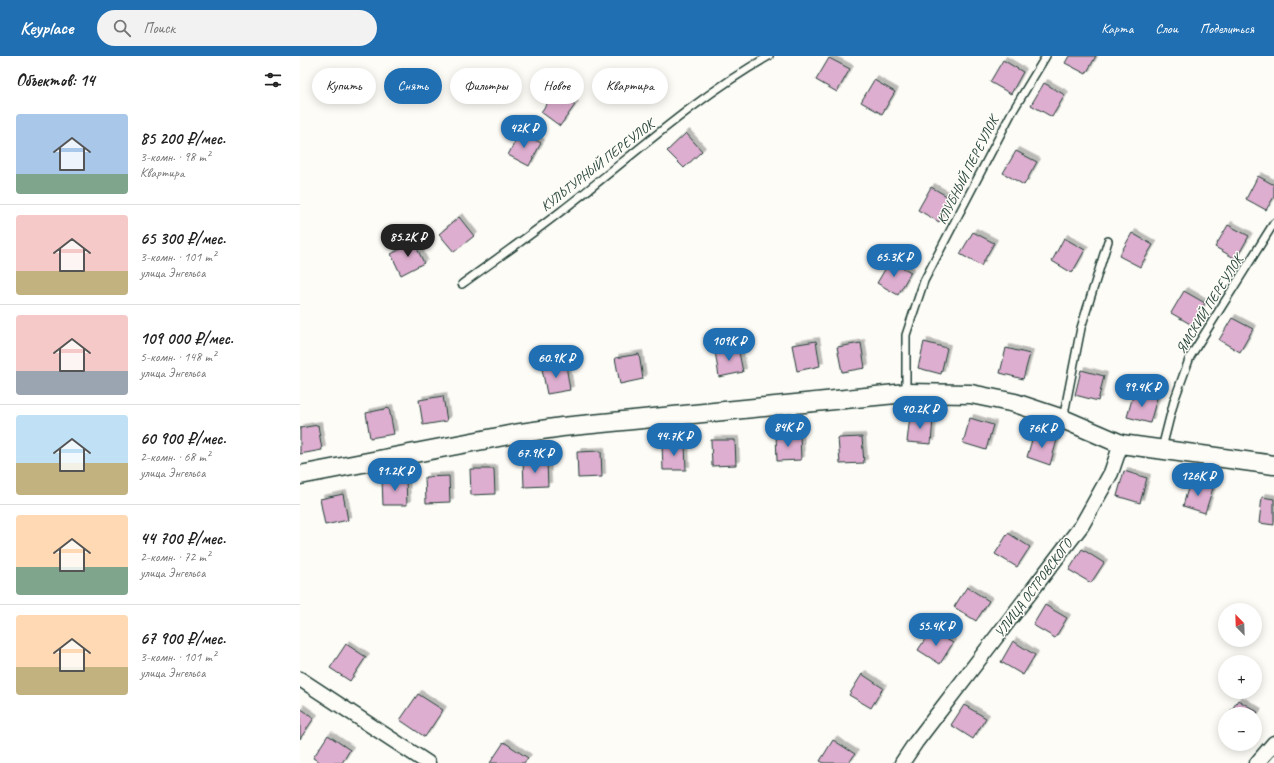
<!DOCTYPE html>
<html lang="ru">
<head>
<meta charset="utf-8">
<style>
  body { margin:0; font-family:Caveat,sans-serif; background:#f2f2f2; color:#222; height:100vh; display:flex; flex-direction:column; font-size:15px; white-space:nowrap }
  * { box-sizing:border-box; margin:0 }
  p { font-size:13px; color:#767676 }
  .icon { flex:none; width:22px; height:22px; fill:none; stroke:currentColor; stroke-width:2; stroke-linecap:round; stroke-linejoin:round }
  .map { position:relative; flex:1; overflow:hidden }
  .details { display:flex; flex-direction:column; background:#fff; width:300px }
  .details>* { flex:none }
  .guide { position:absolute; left:12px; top:12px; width:380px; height:36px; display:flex; gap:8px }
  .needle { width:26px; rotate:337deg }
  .buttons { position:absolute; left:918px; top:547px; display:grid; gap:8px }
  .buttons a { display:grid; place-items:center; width:44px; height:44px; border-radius:50%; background:#fff; box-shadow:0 2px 10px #0003; font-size:20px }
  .price { position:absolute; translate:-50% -34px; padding:0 9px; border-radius:14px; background:#1f6fb2; color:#fff; font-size:13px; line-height:26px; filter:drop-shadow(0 1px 2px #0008) }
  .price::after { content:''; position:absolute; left:50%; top:24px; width:12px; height:9px; margin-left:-6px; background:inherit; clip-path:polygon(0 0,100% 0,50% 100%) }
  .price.selected { background:#222; color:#fff }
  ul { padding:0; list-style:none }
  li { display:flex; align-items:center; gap:12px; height:100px; padding:0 16px }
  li+li { border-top:1px solid #e0e0e0 }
  li span { display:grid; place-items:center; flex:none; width:112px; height:80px; border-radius:4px; color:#555 }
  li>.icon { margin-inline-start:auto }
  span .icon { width:48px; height:48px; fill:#fffc; stroke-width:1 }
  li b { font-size:17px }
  h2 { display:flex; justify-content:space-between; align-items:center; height:48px; padding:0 16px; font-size:17px }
  .tag { padding:0 14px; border-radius:18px; background:#fff; box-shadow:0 2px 10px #0003; font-size:14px; line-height:36px }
  .tag.selected { background:#1f6fb2; color:#fff }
  header { display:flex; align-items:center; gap:24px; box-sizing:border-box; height:56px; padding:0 20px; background:#1f6fb2; color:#fff }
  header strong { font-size:19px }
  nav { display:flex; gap:22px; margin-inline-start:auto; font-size:14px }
  .search { width:280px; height:36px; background:#f2f2f2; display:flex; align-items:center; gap:10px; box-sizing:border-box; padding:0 14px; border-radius:22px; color:#767676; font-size:15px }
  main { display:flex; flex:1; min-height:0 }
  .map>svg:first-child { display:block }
  .building { fill:#ddaecf; stroke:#1f3d34; filter:url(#shadow) }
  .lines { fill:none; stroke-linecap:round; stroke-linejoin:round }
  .service-casing { stroke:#1f3d34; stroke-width:10 }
  .minor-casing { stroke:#1f3d34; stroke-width:17 }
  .tertiary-casing { stroke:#1f3d34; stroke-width:21 }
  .service { stroke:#fdfcf7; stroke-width:7 }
  .minor { stroke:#fdfcf7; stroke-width:14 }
  .tertiary { stroke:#fdfcf7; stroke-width:18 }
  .labels { text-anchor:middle; stroke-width:3; stroke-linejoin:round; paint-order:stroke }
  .street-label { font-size:14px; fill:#1f3d34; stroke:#fdfcf7 }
</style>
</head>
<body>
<header>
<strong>Keyplace</strong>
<div class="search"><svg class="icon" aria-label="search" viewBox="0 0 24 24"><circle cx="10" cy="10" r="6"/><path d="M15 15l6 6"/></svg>Поиск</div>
<nav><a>Карта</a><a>Слои</a><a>Поделиться</a></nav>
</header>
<main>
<section class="details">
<h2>Объектов: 14<svg class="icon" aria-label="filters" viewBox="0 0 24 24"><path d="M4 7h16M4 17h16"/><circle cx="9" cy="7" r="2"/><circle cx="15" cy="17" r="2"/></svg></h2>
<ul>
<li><span style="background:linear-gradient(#a9c7e8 75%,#7fa58c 0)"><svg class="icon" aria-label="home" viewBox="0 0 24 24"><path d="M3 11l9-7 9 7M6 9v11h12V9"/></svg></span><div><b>85 200 ₽/мес.</b><p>3-комн. · 98 m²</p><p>Квартира</p></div></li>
<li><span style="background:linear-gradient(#f6c9c9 70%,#c2b280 0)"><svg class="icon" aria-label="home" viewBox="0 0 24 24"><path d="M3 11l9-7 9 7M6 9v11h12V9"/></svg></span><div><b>65 300 ₽/мес.</b><p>3-комн. · 101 m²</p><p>улица Энгельса</p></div></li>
<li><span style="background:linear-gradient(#f6c9c9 70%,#9aa5b1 0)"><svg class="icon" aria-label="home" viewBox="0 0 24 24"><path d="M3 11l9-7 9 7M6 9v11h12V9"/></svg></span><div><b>109 000 ₽/мес.</b><p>5-комн. · 148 m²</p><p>улица Энгельса</p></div></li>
<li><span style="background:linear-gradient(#bfe0f5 60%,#c2b280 0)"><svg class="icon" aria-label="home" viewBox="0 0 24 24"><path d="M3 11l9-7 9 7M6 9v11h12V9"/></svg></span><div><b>60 900 ₽/мес.</b><p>2-комн. · 68 m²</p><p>улица Энгельса</p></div></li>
<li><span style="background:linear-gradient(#ffd9b3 65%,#7fa58c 0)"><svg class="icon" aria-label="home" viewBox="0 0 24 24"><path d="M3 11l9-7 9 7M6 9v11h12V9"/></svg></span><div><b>44 700 ₽/мес.</b><p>2-комн. · 72 m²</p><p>улица Энгельса</p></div></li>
<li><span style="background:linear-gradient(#ffd9b3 65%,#c2b280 0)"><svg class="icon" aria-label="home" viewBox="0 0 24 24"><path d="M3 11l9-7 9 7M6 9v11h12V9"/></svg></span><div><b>67 900 ₽/мес.</b><p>3-комн. · 101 m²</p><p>улица Энгельса</p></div></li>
</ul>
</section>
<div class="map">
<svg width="974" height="707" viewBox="0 0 974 707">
  <defs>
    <filter id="shadow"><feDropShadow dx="3.5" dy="-3.5" stdDeviation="0" flood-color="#0004"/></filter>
  </defs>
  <rect width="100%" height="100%" fill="#fdfcf7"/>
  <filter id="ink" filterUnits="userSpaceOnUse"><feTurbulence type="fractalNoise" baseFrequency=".025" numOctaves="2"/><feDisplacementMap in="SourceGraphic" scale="8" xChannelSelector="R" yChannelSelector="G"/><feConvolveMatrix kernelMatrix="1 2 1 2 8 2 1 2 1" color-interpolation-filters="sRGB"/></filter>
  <g filter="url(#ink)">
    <path class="building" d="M769,0H796L786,18L765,7Z
      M529,2L550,13L537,36L516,24Z
      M703,4L723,16L711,38L690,26Z
      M574,24L595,36L582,58L561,46Z
      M744,27L765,39L752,61L731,49Z
      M256,35L275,49L260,70L241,56Z
      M220,76L241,87L229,110L208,99Z
      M386,77L402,95L384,112L367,95Z
      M716,95L737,106L724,129L703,117Z
      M958,120L974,129V141L966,154L946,143Z
      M631,131L652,143L639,166L618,154Z
      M159,161L174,180L154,196L139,178Z
      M928,169L949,180L936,203L915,191Z
      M673,176L694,187L681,210L660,198Z
      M832,177L853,189L840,211L819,200Z
      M764,182L785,194L772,217L752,205Z
      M114,186L124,207L101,219L91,198Z
      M590,205L611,216L598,239L577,227Z
      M884,235L905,247L892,269L871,257Z
      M932,262L953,273L940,296L919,284Z
      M516,285L520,310L497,315L492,289Z
      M624,286L647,292L641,318L618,312Z
      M561,287L565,312L542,316L537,291Z
      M438,291L443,316L419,321L415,295Z
      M706,292L730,298L723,323L700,317Z
      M339,298L343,323L320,328L315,302Z
      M266,309L270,334L247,338L242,313Z
      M781,314L804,320L798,345L775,339Z
      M834,336L857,342L850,367L827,361Z
      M143,340L147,365L123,369L119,344Z
      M89,352L94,378L70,382L66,357Z
      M610,360L633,363L631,388L607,386Z
      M670,362L693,369L686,394L663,387Z
      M18,369L22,394L0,398V372Z
      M734,377L757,384L750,409L727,401Z
      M500,378L501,404L477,405L476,379Z
      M562,381L564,407L540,408L538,382Z
      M411,384H435L436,409L412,410Z
      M362,388H385L386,414H363Z
      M301,395L302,421L278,422L277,396Z
      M223,405H247L248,430L224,431Z
      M170,413H194L195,438L171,439Z
      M824,415L847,422L840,447L817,440Z
      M149,420L150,446L126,447L125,421Z
      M106,423L107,449H83L82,424Z
      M890,425L913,432L905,457L883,450Z
      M43,438L48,464L25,469L20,443Z
      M962,441L974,443V469L959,467Z
      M708,477L730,491L717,511L695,498Z
      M782,493L804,507L791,527L769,514Z
      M667,531L689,545L676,565L654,551Z
      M745,549L767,562L755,582L733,569Z
      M631,574L653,587L640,608L618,594Z
      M713,585L735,599L723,619L701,606Z
      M46,588L66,601L50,625L30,612Z
      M562,618L583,632L571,652L549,639Z
      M118,638L143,654L125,681L100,664Z
      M938,644L958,656L955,661V658H929Z
      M664,649L686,662L673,683L651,669Z
      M0,652L14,662L0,683Z
      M28,679L50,694L42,707H21L13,702Z
      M533,684L555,698L549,707H524L520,705Z
      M204,686L228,702L224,707H190Z"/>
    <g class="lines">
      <defs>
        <path id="service" d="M162,228C195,204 228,181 260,156C329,103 393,43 469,0
          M606,337V279L624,225L711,58L746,0
          M763,363L781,272L808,185
          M862,392L874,345L890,301L974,167"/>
        <path id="minor" d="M0,623L128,707
          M602,707L616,686L782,469L811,417L821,388
          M957,707L974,687"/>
        <path id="tertiary" d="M0,419L214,378L262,371L606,337L671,338L715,347L763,363L821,388L974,409"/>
      </defs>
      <use href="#service" class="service-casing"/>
      <use href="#minor" class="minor-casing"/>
      <use href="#tertiary" class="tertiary-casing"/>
      <use href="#service" class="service"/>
      <use href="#minor" class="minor"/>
      <use href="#tertiary" class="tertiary"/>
    </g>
  </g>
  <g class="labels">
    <g class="street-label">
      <text transform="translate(297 109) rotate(-38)" y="5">КУЛЬТУРНЫЙ ПЕРЕУЛОК</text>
      <text transform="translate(667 114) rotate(-63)" y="5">КЛУБНЫЙ ПЕРЕУЛОК</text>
      <text transform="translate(909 248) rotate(-58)" y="5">ЯМСКИЙ ПЕРЕУЛОК</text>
      <text transform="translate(733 532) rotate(-53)" y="5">УЛИЦА ОСТРОВСКОГО</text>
    </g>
  </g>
</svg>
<div class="buttons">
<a><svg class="needle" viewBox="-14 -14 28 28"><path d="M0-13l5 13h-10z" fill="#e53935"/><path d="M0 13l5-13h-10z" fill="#767676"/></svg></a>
<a>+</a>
<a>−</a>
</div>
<b class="price" style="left:224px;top:93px">42K ₽</b>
<b class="price selected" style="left:108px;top:202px">85.2K ₽</b>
<b class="price" style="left:594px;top:222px">65.3K ₽</b>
<b class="price" style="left:429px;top:306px">109K ₽</b>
<b class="price" style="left:256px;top:323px">60.9K ₽</b>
<b class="price" style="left:842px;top:352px">99.4K ₽</b>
<b class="price" style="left:620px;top:374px">40.2K ₽</b>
<b class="price" style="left:488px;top:392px">84K ₽</b>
<b class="price" style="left:742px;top:393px">76K ₽</b>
<b class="price" style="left:374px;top:401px">44.7K ₽</b>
<b class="price" style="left:235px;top:418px">67.9K ₽</b>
<b class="price" style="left:95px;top:436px">91.2K ₽</b>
<b class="price" style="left:898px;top:441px">126K ₽</b>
<b class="price" style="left:636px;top:591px">55.4K ₽</b>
<div class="guide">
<a class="tag">Купить</a>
<a class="tag selected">Снять</a>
<a class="tag">Фильтры</a>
<a class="tag">Новое</a>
<a class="tag">Квартира</a>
</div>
</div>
</main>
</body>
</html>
